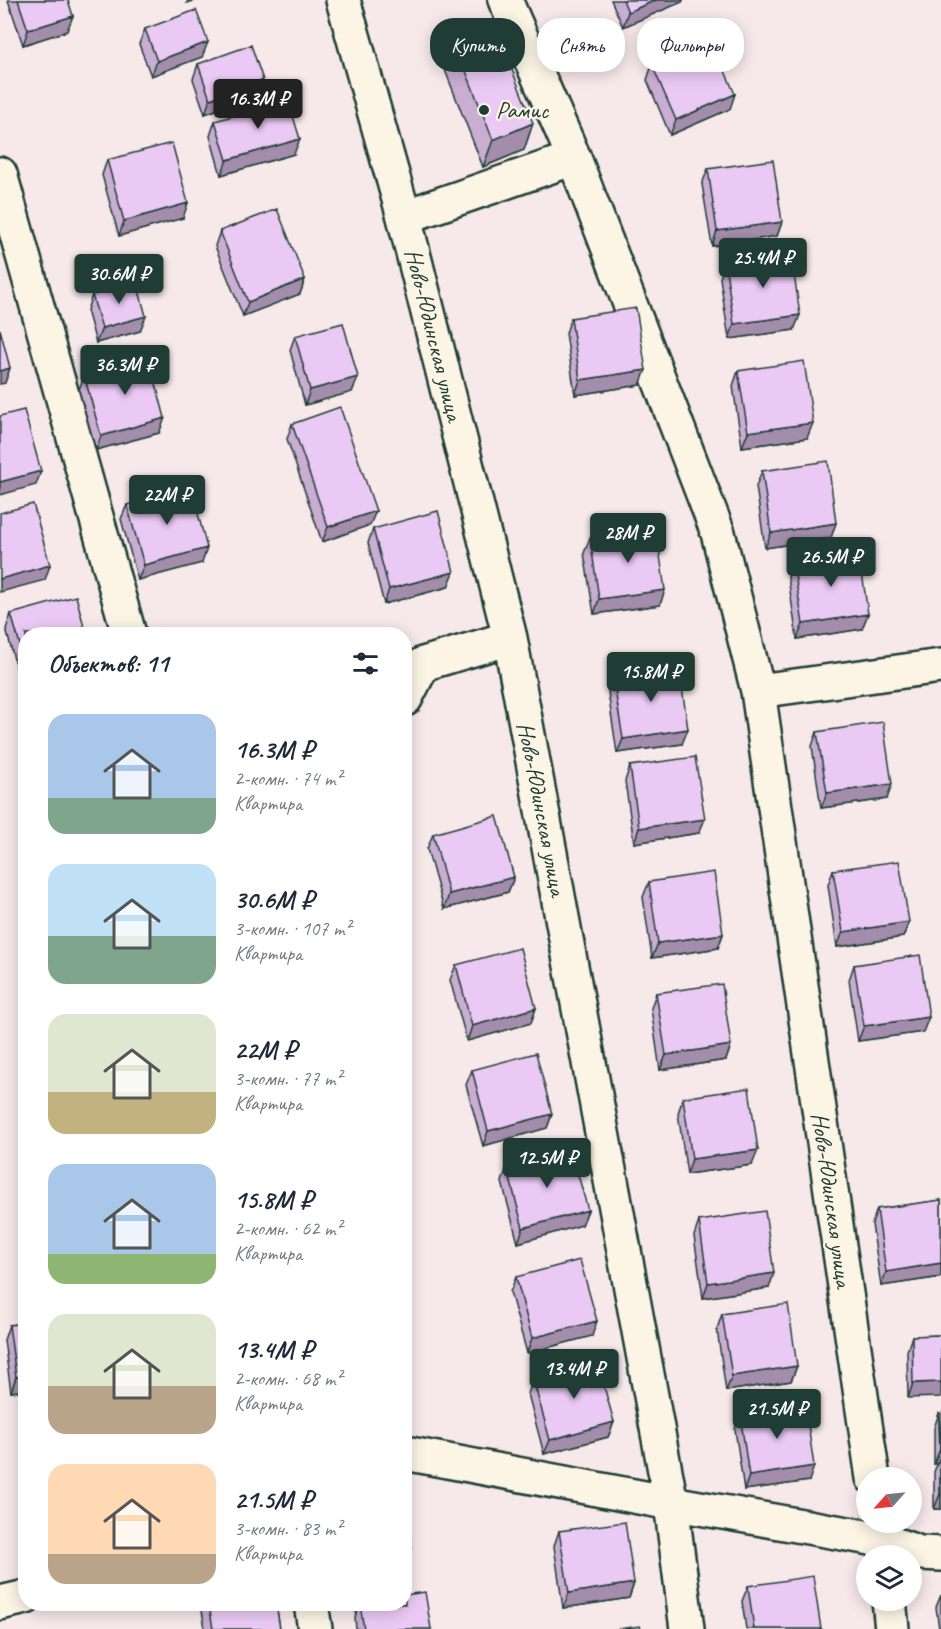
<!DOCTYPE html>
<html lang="ru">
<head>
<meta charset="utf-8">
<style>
  body { margin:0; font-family:Caveat,sans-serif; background:#f6f6f7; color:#1f2937; height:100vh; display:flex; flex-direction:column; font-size:22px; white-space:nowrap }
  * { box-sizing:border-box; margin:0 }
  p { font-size:20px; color:#747a83 }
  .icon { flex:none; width:33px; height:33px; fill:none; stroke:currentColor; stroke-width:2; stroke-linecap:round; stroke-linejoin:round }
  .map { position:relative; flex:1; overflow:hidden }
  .panel { position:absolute; left:18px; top:627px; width:394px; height:984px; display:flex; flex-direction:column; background:#fff; border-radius:24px; box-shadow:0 3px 15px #0003 }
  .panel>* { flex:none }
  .guide { position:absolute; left:430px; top:18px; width:420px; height:54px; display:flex; gap:12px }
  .needle { width:39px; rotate:243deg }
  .buttons { position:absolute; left:856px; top:1467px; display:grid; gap:12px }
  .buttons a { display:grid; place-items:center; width:66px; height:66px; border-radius:50%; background:#fff; box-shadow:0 3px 15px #0003; font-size:30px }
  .price { position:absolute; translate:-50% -51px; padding:0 14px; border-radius:6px; background:#1f3d34; color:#fff; font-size:20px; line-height:39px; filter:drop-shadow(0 2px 3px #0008) }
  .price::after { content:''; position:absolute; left:50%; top:36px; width:18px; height:14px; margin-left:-9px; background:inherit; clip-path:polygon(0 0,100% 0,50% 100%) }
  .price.active { background:#222; color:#fff }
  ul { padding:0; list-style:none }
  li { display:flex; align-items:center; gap:18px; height:150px; padding:0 30px }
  li span { display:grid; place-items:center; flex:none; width:168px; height:120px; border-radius:18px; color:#555 }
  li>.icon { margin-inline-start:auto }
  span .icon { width:72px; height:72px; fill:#fffc; stroke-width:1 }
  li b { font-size:26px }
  h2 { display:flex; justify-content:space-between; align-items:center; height:72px; padding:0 30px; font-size:26px }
  .pill { padding:0 21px; border-radius:24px; background:#fff; box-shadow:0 3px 15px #0003; font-size:21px; line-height:54px }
  .pill.active { background:#1f3d34; color:#fff }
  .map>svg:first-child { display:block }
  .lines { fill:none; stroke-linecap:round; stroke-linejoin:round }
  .minor-casing { stroke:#1f3d34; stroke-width:38 }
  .minor { stroke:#fcf5e5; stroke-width:33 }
  .wall { fill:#caadd3; stroke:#1f3d34; stroke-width:1.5 }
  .shaded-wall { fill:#a48dac; stroke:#1f3d34; stroke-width:1.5 }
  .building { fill:#ebc9f5; stroke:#1f3d34; stroke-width:1.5 }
  .poi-dot { fill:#1f3d34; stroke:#fcf5e5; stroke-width:2 }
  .labels { text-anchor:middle; stroke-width:4.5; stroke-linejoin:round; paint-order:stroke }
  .poi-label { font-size:24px; fill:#1f3d34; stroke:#fcf5e5; text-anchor:start }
  .street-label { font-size:24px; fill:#1f3d34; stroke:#fcf5e5 }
</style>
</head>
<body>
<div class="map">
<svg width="941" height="1629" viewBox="0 0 941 1629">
  <rect width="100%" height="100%" fill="#f7e8ea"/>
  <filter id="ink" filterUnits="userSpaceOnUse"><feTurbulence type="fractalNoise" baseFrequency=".0167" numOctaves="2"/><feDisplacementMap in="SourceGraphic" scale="12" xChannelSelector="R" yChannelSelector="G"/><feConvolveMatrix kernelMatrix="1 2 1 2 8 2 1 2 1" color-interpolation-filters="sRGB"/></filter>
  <g filter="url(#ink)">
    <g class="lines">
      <defs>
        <path id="minor" d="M343,0L404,217L510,638L671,1503L687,1629
          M505,0L574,158L718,533L758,691L873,1478
          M0,174L129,634
          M404,217L574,158
          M758,691L941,666
          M405,699L423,664L510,638
          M405,1453L671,1503L882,1540L920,1553L941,1554
          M889,1600L892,1629
          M0,1603L26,1597
          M311,1604L315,1629"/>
      </defs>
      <use href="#minor" class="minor-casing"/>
      <use href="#minor" class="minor"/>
    </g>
    <path class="wall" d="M8,0H68L67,31L23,45Z
      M611,0H683L682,2L623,27Z
      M145,29L202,57L151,76L139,44Z
      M455,43L533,123L524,150L483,167L445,70Z
      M198,64L257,95L205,114L193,79Z
      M652,65L730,109L670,135L647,80Z
      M215,121L294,154L221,175L210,136Z
      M107,160L183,218L119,236L102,175Z
      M708,169L782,222L777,236L712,246L702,184Z
      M220,231L305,279L300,294L243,316L215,246Z
      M725,263L794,330L729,339L720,278Z
      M92,295L140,331L96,343L87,310Z
      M571,318L640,385L575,395L566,333Z
      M295,336L358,377L352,392L305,405L290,350Z
      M738,371L807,438L742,447L733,386Z
      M84,375L159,433L96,450L79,390Z
      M292,424L370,525L322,542L287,439Z
      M762,471L831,538L765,548L756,486Z
      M127,505L202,563L138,580L121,519Z
      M373,529L448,587L384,604L368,543Z
      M590,538L660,605L594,614L584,553Z
      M793,562L862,629L797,639L788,577Z
      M11,614L26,634V688L22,689L6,629Z
      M613,677L682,744L617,753L608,692Z
      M817,732L887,799L821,808L812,746Z
      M630,766L699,833L634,843L625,781Z
      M433,834L514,877L508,892L444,909L427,849Z
      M833,870L909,922L903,937L837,947L828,885Z
      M649,882L723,934L718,948L652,958L643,897Z
      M456,965L536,1008L531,1023L467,1041L450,980Z
      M854,965L923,1032L858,1041L849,980Z
      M656,993L731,1045L726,1060L660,1070L651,1008Z
      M472,1070L552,1114L547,1128L483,1146L466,1085Z
      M683,1098L752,1165L687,1174L678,1113Z
      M507,1167L588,1210L582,1225L518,1243L502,1182Z
      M941,1200V1277L881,1286L872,1224L877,1209Z
      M699,1221L769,1288L703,1298L694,1236Z
      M516,1277L592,1336L527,1353L510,1292Z
      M722,1314L797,1366L791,1381L726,1391L717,1329Z
      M26,1323V1390L11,1392L4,1340L9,1325Z
      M941,1335L908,1398L907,1351L912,1336Z
      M533,1379L614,1422L608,1437L544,1454L528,1394Z
      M939,1413L941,1509H934V1472L937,1464H934V1428Z
      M740,1414L809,1481L744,1490L735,1429Z
      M559,1531L634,1583L629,1598L563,1608L554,1546Z
      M748,1586L821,1629H746L742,1601Z
      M941,1595V1629H939L936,1607Z
      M201,1604H276L280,1629H205Z
      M359,1604H405L431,1629H356L355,1617Z"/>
    <path class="shaded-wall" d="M188,0H197L187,3Z
      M656,0H683L682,2L623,27L628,12Z
      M73,16L67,31L23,45L28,30Z
      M208,42L202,57L151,76L157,61Z
      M263,80L257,95L205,114L210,99Z
      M735,94L730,109L670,135L676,120Z
      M533,123L524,150L483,167L493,140Z
      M300,139L294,154L221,175L227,160Z
      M188,203L183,218L119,236L124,221Z
      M782,222L777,236L712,246L717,231Z
      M305,279L300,294L243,316L248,302Z
      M800,315L794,330L729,339L734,324Z
      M146,316L140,331L96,343L102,328Z
      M10,368L5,383L0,384V371Z
      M646,370L640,385L575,395L580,380Z
      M358,377L352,392L305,405L310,390Z
      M165,418L159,433L96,450L101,436Z
      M813,423L807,438L742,447L748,432Z
      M41,471L36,485L0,495V482Z
      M376,511L370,525L322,542L328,527Z
      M836,523L831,538L765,548L771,533Z
      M207,548L202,563L138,580L144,565Z
      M50,565L45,580L0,592V579Z
      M454,572L448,587L384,604L389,589Z
      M665,590L660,605L594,614L599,599Z
      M868,614L862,629L797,639L803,624Z
      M688,729L682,744L617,753L623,739Z
      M892,784L887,799L821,808L827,793Z
      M705,819L699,833L634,843L639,828Z
      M514,877L508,892L444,909L449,894Z
      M909,922L903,937L837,947L843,932Z
      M723,934L718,948L652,958L658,943Z
      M536,1008L531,1023L467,1041L472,1026Z
      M929,1017L923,1032L858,1041L864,1026Z
      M731,1045L726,1060L660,1070L666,1055Z
      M552,1114L547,1128L483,1146L488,1131Z
      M758,1150L752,1165L687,1174L692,1159Z
      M588,1210L582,1225L518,1243L523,1228Z
      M941,1263V1277L881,1286L886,1272Z
      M774,1273L769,1288L703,1298L708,1283Z
      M597,1321L592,1336L527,1353L532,1338Z
      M797,1366L791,1381L726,1391L732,1376Z
      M26,1375V1390L11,1392L16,1377Z
      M941,1382V1397L908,1398L913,1383Z
      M614,1422L608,1437L544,1454L550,1440Z
      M940,1449H941V1464L940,1457L937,1464H934Z
      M814,1466L809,1481L744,1490L749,1476Z
      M940,1494H941V1509H934Z
      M412,1548L407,1563L405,1564V1549Z
      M634,1583L629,1598L563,1608L569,1593Z"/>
    <path class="building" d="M18,0H68L73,16L28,30Z
      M623,0H656L628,12Z
      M196,10L208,42L157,61L145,29Z
      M495,27L533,123L493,140L455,43Z
      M711,39L735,94L676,120L652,65Z
      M251,45L263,80L210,99L198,64Z
      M288,100L300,139L227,160L215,121Z
      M172,143L188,203L124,221L107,160Z
      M773,160L782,222L717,231L708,169Z
      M277,209L305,279L248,302L220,231Z
      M791,253L800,315L734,324L725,263Z
      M137,283L146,316L102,328L92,295Z
      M636,308L646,370L580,380L571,318Z
      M343,323L358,377L310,390L295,336Z
      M0,329L10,368L0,371Z
      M149,357L165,418L101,436L84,375Z
      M804,361L813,423L748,432L738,371Z
      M340,407L376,511L328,527L292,424Z
      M24,410L41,471L0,482V416Z
      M828,461L836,523L771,533L762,471Z
      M191,487L207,548L144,565L127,505Z
      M33,504L50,565L0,579V513Z
      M438,511L454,572L389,589L373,529Z
      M656,528L665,590L599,599L590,538Z
      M859,552L868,614L803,624L793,562Z
      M76,596L86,634H26V665L11,614Z
      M679,667L688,729L623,739L613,677Z
      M883,722L892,784L827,793L817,732Z
      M695,757L705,819L639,828L630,766Z
      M497,816L514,877L449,894L433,834Z
      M899,861L909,922L843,932L833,870Z
      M714,872L723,934L658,943L649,882Z
      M520,948L536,1008L472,1026L456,965Z
      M920,955L929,1017L864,1026L854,965Z
      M722,984L731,1045L666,1055L656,993Z
      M536,1053L552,1114L488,1131L472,1070Z
      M749,1088L758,1150L692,1159L683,1098Z
      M571,1150L588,1210L523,1228L507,1167Z
      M941,1200V1263L886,1272L877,1209Z
      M765,1211L774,1273L708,1283L699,1221Z
      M580,1260L597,1321L532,1338L516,1277Z
      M788,1304L797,1366L732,1376L722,1314Z
      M26,1323V1375L16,1377L9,1325Z
      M941,1335V1382L913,1383L912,1336Z
      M597,1361L614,1422L550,1440L533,1379Z
      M805,1404L814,1466L749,1476L740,1414Z
      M939,1413H941V1449H940Z
      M940,1457H941V1494H940Z
      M405,1500L412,1548L405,1549Z
      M625,1522L634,1583L569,1593L559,1531Z
      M813,1576L821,1629H754L748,1586Z
      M425,1592L431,1629H364L360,1604H405V1595Z
      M209,1604H276L280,1629H213Z
      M640,1626L641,1629H618Z"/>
  </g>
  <circle class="poi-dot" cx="484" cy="110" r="6"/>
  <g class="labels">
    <g class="poi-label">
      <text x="496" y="118">Рамис</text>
    </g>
    <g class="street-label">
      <text transform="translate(434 335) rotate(76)" y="8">Ново-Юдинская улица</text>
      <text transform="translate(542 809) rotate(79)" y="8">Ново-Юдинская улица</text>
      <text transform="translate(832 1200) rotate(82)" y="8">Ново-Юдинская улица</text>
    </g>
  </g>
</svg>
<div class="buttons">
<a><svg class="needle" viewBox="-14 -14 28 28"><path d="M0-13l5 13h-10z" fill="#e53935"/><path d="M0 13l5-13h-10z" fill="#747a83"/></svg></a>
<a><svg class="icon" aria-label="layers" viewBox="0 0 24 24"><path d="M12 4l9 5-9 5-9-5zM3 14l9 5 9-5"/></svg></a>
</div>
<b class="price active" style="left:258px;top:130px">16.3M ₽</b>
<b class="price" style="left:763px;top:289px">25.4M ₽</b>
<b class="price" style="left:119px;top:305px">30.6M ₽</b>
<b class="price" style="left:125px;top:396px">36.3M ₽</b>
<b class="price" style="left:167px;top:526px">22M ₽</b>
<b class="price" style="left:628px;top:564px">28M ₽</b>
<b class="price" style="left:831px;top:588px">26.5M ₽</b>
<b class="price" style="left:651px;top:703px">15.8M ₽</b>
<b class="price" style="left:547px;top:1189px">12.5M ₽</b>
<b class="price" style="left:574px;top:1400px">13.4M ₽</b>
<b class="price" style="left:777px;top:1440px">21.5M ₽</b>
<div class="guide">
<a class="pill active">Купить</a>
<a class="pill">Снять</a>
<a class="pill">Фильтры</a>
</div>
<section class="panel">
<h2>Объектов: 11<svg class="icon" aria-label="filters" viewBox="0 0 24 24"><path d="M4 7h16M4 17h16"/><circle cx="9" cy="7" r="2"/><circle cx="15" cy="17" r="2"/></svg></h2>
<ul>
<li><span style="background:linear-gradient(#a9c7e8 70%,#7fa58c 0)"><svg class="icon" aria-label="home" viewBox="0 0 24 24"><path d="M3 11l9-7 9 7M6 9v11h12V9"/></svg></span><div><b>16.3M ₽</b><p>2-комн. · 74 m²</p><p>Квартира</p></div></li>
<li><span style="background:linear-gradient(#bfe0f5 60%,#7fa58c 0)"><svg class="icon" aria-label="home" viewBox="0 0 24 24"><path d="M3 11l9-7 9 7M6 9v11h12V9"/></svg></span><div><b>30.6M ₽</b><p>3-комн. · 107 m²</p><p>Квартира</p></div></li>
<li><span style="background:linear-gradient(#dfe7d0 65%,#c2b280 0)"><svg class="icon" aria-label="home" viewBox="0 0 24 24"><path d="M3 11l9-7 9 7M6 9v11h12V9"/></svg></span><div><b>22M ₽</b><p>3-комн. · 77 m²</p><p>Квартира</p></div></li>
<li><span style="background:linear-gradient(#a9c7e8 75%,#8fb573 0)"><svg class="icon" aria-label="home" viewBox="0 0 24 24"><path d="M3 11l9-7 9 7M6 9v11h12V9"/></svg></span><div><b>15.8M ₽</b><p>2-комн. · 62 m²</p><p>Квартира</p></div></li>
<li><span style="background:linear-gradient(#dfe7d0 60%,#b9a48a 0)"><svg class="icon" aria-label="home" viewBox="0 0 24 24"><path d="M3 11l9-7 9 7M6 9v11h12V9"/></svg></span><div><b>13.4M ₽</b><p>2-комн. · 68 m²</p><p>Квартира</p></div></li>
<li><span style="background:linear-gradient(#ffd9b3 75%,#b9a48a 0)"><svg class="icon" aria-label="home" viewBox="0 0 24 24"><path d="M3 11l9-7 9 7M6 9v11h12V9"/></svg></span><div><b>21.5M ₽</b><p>3-комн. · 83 m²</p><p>Квартира</p></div></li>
</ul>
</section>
</div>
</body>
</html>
